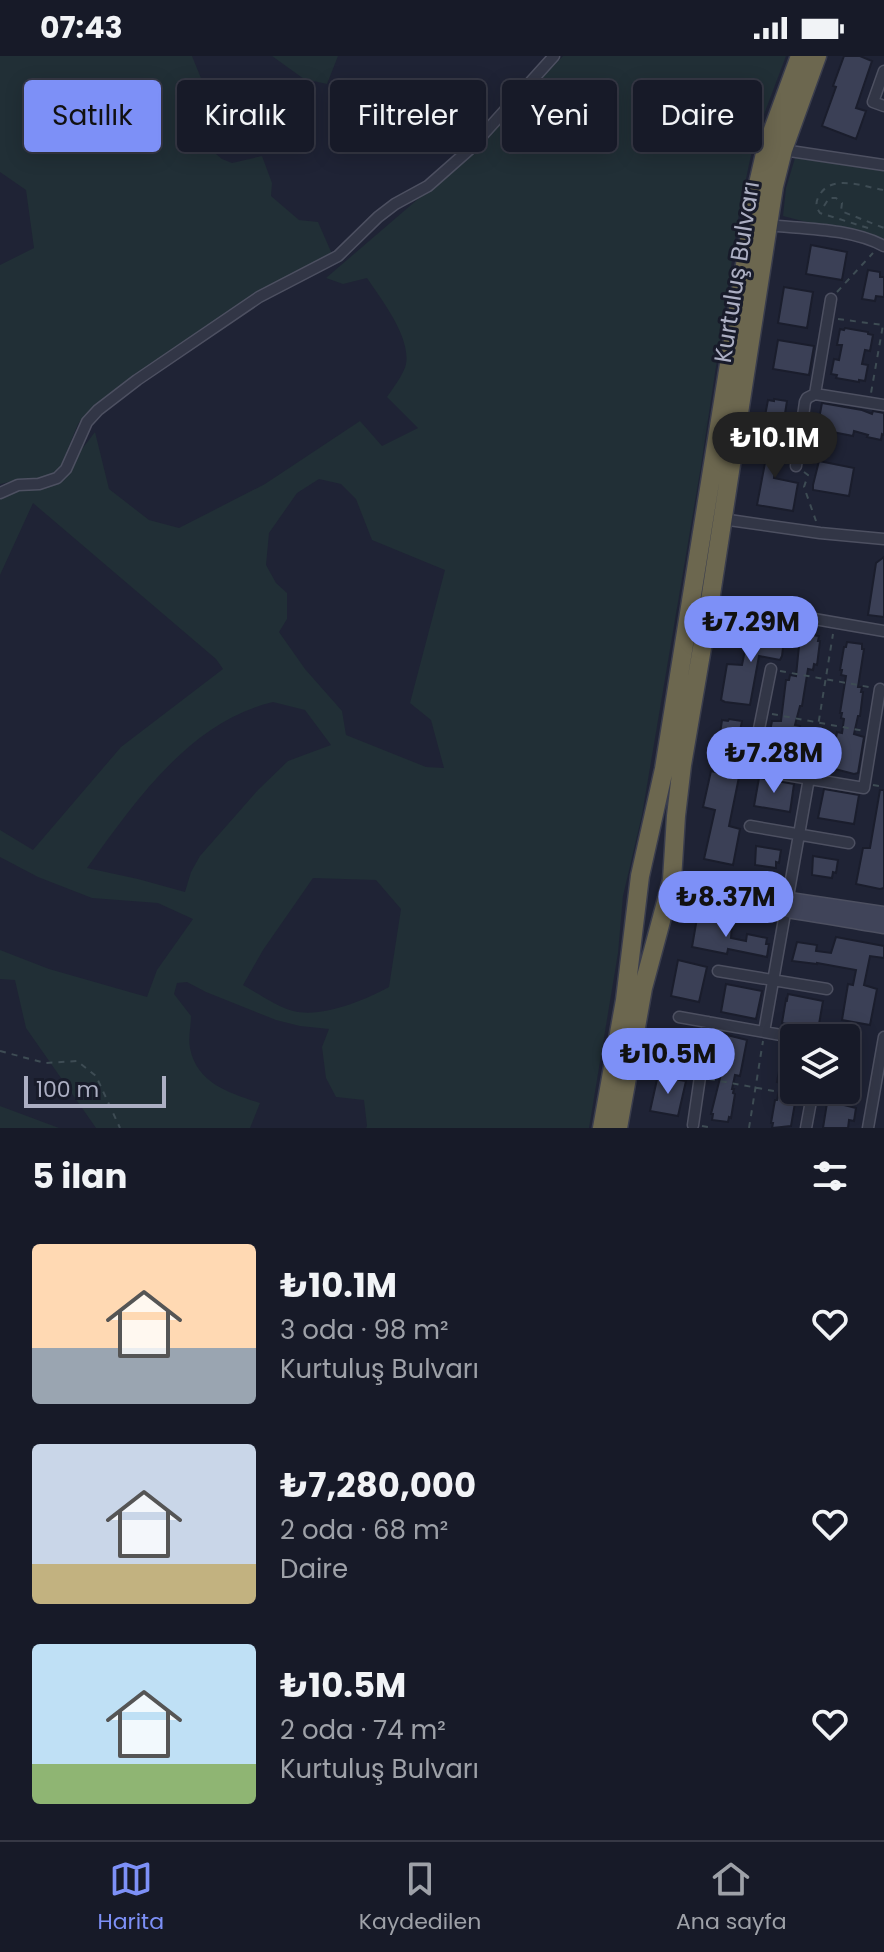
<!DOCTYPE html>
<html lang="tr">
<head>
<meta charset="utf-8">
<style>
  body { margin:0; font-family:Poppins,sans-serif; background:#202330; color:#f1f3f6; height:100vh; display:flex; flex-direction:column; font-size:30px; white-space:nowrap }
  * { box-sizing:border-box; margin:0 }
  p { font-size:26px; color:#9ea1a8 }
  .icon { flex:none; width:44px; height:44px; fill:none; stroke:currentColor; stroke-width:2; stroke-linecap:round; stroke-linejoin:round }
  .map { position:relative; height:1072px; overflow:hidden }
  .drawer { display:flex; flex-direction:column; background:#171a28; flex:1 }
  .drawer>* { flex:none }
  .banner { position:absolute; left:24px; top:24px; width:836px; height:72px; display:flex; gap:16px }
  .buttons { position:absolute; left:780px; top:968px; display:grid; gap:16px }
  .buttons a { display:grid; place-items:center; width:80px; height:80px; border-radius:8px; background:#171a28; box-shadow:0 4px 20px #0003,0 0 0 2px #363845; font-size:40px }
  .scale { position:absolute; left:24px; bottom:20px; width:142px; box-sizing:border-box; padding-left:8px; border:4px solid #acafc3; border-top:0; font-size:22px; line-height:28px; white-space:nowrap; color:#acafc3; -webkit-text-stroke:6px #181b2a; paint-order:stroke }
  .price { position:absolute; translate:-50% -68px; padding:0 18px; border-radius:28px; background:#7d90f7; color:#111; font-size:26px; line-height:52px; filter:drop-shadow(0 2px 4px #0008) }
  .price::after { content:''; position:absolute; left:50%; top:48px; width:24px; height:18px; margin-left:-12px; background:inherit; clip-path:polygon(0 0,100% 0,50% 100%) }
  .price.selected { background:#222; color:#fff }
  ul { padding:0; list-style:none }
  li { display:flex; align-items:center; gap:24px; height:200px; padding:0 32px }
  li span { display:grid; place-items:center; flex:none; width:224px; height:160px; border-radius:8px; color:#555 }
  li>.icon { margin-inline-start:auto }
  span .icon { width:96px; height:96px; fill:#fffc; stroke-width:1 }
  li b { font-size:34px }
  h2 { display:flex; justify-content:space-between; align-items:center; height:96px; padding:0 32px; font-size:34px }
  .pill { padding:0 28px; border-radius:8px; background:#171a28; box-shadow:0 4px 20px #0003,0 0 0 2px #363845; font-size:28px; line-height:72px }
  .pill.selected { background:#7d90f7; color:#111 }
  .status { display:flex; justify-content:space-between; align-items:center; height:56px; padding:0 40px; background:#171a28; direction:ltr }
  .status svg { height:22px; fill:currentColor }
  .tab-bar { display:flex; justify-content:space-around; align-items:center; height:112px; border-top:2px solid #363845; background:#171a28; font-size:22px; color:#9ea1a8 }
  .tab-bar a { display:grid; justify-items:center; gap:4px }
  .tab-bar .selected { color:#7d90f7 }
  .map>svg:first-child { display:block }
  .green { fill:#212f36; fill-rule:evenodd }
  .building { fill:#3b4056; stroke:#1a1d2c; stroke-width:2 }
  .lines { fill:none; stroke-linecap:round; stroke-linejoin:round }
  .street-casing { stroke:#4d5061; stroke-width:13 }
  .secondary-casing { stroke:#4d5061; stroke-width:17 }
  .highway-casing { stroke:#3a3d4d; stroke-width:21 }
  .path { stroke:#3e4c54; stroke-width:2; stroke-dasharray:6 6; stroke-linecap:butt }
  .street { stroke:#323646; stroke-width:10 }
  .secondary { stroke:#404459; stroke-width:14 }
  .highway { stroke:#6c674f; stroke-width:18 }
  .labels { text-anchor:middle; stroke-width:6; stroke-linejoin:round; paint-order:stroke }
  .street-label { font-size:24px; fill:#acafc3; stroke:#181b2a }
</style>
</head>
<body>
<div class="status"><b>07:43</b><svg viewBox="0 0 49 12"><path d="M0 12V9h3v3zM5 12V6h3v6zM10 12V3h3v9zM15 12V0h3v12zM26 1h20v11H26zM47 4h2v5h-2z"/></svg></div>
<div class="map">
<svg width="884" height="1072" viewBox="0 0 884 1072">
  <rect width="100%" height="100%" fill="#1f2335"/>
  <path class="green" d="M0,0H192L209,42L202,75L205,89L222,103L232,107L262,100L272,127L271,140L299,164L318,166L332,198L291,218L233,252L132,320L89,355L78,368L60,412L53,419L41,423L19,424L0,428V209L34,192L26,134L0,116Z
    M272,0H338L327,28L304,23Z
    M563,0H786L754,85L740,151L701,410L642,759L623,840L618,897L589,1072H366L367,1070L364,1044L336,1041L326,1022L322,991L329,973L300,970L276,964L206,936L187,926L177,927L174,938L191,960C191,970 188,982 190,992C197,1028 230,1037 260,1047L250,1072H96L26,972L15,924L0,923V894L49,913L147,941L157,914L193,863L158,847L92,842L38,821L0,801V774L33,794L121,691L223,613L216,603L33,447L0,519V442L18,433L46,431L56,427L95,376L109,433L149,464L179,472L265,428L360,365L382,390L418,372L387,341C393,332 404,318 406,308C411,281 381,243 367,222L343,228L326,222L446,119ZM319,423L341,428L356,443L372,484L445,514L410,647L431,664L444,712L426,711L346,679L342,655L305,613L279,576L287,563V537L276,527L266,509L269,477L297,437ZM273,646L305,654L331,689L288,705L258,734L200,800L191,816L185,836L138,823L87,812C135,746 189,666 273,646ZM313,822L376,824L401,853L389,931C363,945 322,962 293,955C276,950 259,938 243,929L263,894Z
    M795,102L884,115V186L783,160L786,132Z
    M0,1050L59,1072H0Z"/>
  <path class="building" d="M844,0H860L872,5L856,52L866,55L856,83L822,70L836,31L833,30Z
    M811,189L847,196L842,224L806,218Z
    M868,214L880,216V221H884V241L876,240L875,245L862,243Z
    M784,231L813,236L807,272L778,267Z
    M845,272L868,276V278L873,279L870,295L865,294L862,308L868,309L865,325L859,324V326L836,322L837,319L831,318L834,303L839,304L842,289H837L840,273L844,274Z
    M778,284L814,290L809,319L773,313Z
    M774,343L787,345L783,370L764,365L768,344L774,345Z
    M822,347L862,354L872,358L873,355L884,357V379L882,378L881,384L867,381L868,379L854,375L853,380L817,373Z
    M768,382L781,384L774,422L798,427L793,455L757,449L765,407L764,405L758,404L762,383L768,384Z
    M819,405L854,412L849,440L813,434V429Z
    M884,501V561L868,559L876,507Z
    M750,569L785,575L782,600L780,604L759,600L750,649L725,646L721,644L727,608L742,609Z
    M804,578L819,580L818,585H820L817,609L814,608L813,614L808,613L802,650H800L795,669L800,670L794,705L770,702L765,701L772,665H781L786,624H789L790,619L796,620L799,590Z
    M847,586L862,588V593H864L858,631H862L861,636H863L860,660H858L854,678L864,681L858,717L854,718L831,712L837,676L842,677L844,663L841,662L842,657H840L846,620L841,619L842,614H840L844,591H846Z
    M729,663L742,665L737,690L719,685L722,664L728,665Z
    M711,715L739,721L729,770L740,773L733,809L704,803L715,754L703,751Z
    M759,722L794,728L790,756L754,750Z
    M824,733L859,739L854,768L818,762Z
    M880,734H884V832L880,833L856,828L863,792H870Z
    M756,790L781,794L779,807L776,806V812L755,809Z
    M813,800L838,804L836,817L833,816L832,822L812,819Z
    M697,862L732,869L731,882L746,885L747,878L767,882L766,888H769L767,901L728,893L727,898L692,891Z
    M836,881L884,890V902L870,900L864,929L877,933L870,969L842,964L848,928L853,929L856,914L817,907V908L792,905L797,886L817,889L816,895L831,897Z
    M678,904L707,911L699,946L671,940Z
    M726,928L762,935L756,963L721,956Z
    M788,938L823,945L818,974L782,967L786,943L787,944Z
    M676,976L688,978L684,1003L666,998L669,977L675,978Z
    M723,978L747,984L740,1020L735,1019L732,1033H734L733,1037L735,1038L731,1062L729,1061L728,1066L712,1064L713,1058H711L721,1018L711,1015L718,979Z
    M784,990L794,992V1038L792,1046L795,1047L791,1070L772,1072L773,1067H771L775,1044H777L781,1027L777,1026Z
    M658,1019L681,1023L680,1024L686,1025L678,1060L650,1055Z
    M832,1046L856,1052L854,1065L849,1064L848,1072H823L827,1047Z"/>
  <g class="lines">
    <defs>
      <path id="street" d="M884,15L873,46L884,50
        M783,94L884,109
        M767,169C805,173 850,172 884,190
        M831,243L815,338L884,349
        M796,410L805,346L807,342L815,338
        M0,437L18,429L39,428L57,422L66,413L87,366L98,354L137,324L259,241L338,200L378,161L395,148L428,130L470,93L554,0
        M722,463L820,477L884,483
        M710,545L884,575
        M771,613L751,713L864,732L880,633
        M750,770L849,787
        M718,915L827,933
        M679,961L798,982
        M764,976L809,722
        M846,990L851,991
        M693,1069L708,966
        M806,1072L813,1034
        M868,1072L884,981"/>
      <path id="secondary" d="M672,824L702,831L884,858
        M667,845C738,842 814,859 884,870"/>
      <path id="highway" d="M602,1072L625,944L640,820L664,713L758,128L766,93L800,0
        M618,1072L643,932L672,824L676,760L682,709L710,545L774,130L783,94L817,0"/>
    </defs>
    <use href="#street" class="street-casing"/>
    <use href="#secondary" class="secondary-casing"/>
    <use href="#highway" class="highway-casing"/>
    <path class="path" d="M824,150L829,142H836L842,147L841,155L884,172
      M868,172L820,157C816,151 815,147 819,140C831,117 864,131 884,134
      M837,236L873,197
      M838,263L883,269L871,337
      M804,416L808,419L804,431L816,465
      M780,615L869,631
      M772,658L864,675
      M811,713L833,578
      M873,729L884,731
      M0,995L45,1007L77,1005L96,1020L120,1072
      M709,1023L801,1040
      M702,1070L713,1072
      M749,1072L763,985"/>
    <use href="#street" class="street"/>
    <use href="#secondary" class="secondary"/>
    <use href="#highway" class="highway"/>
  </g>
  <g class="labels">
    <g class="street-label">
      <text transform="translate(737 216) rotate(-81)" y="8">Kurtuluş Bulvarı</text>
    </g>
  </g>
</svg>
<div class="buttons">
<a><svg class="icon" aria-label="layers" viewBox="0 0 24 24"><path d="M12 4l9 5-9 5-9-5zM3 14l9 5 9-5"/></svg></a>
</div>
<div class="scale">100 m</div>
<b class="price selected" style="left:775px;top:424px">₺10.1M</b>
<b class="price" style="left:751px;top:608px">₺7.29M</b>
<b class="price" style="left:774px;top:739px">₺7.28M</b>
<b class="price" style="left:726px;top:883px">₺8.37M</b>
<b class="price" style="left:668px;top:1040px">₺10.5M</b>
<div class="banner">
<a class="pill selected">Satılık</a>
<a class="pill">Kiralık</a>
<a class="pill">Filtreler</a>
<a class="pill">Yeni</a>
<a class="pill">Daire</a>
</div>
</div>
<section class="drawer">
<h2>5 ilan<svg class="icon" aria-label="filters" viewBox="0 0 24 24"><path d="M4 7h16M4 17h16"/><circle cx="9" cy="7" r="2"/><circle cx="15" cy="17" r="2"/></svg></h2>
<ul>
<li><span style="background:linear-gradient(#ffd9b3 65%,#9aa5b1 0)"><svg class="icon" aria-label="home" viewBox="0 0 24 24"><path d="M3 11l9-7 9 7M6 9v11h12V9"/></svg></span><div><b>₺10.1M</b><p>3 oda · 98 m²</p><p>Kurtuluş Bulvarı</p></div><svg class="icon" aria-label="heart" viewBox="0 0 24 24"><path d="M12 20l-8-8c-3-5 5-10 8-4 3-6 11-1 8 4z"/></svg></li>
<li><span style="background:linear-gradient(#c9d6e8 75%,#c2b280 0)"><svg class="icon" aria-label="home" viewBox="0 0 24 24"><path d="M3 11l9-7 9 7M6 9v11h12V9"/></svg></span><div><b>₺7,280,000</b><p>2 oda · 68 m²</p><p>Daire</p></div><svg class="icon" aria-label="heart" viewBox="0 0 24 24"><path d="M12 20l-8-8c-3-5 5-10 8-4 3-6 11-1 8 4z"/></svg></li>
<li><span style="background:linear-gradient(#bfe0f5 75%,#8fb573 0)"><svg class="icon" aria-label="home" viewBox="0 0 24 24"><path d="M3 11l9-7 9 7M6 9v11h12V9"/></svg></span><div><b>₺10.5M</b><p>2 oda · 74 m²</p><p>Kurtuluş Bulvarı</p></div><svg class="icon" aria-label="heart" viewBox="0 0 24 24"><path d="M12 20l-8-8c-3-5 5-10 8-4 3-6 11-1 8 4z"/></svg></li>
</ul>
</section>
<nav class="tab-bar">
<a class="selected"><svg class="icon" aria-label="map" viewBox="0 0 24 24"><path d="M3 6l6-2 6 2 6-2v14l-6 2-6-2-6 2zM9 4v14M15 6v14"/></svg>Harita</a>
<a><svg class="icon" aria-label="saved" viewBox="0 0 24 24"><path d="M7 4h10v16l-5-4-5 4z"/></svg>Kaydedilen</a>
<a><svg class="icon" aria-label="home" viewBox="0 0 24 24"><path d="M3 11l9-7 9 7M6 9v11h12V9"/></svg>Ana sayfa</a>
</nav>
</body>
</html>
